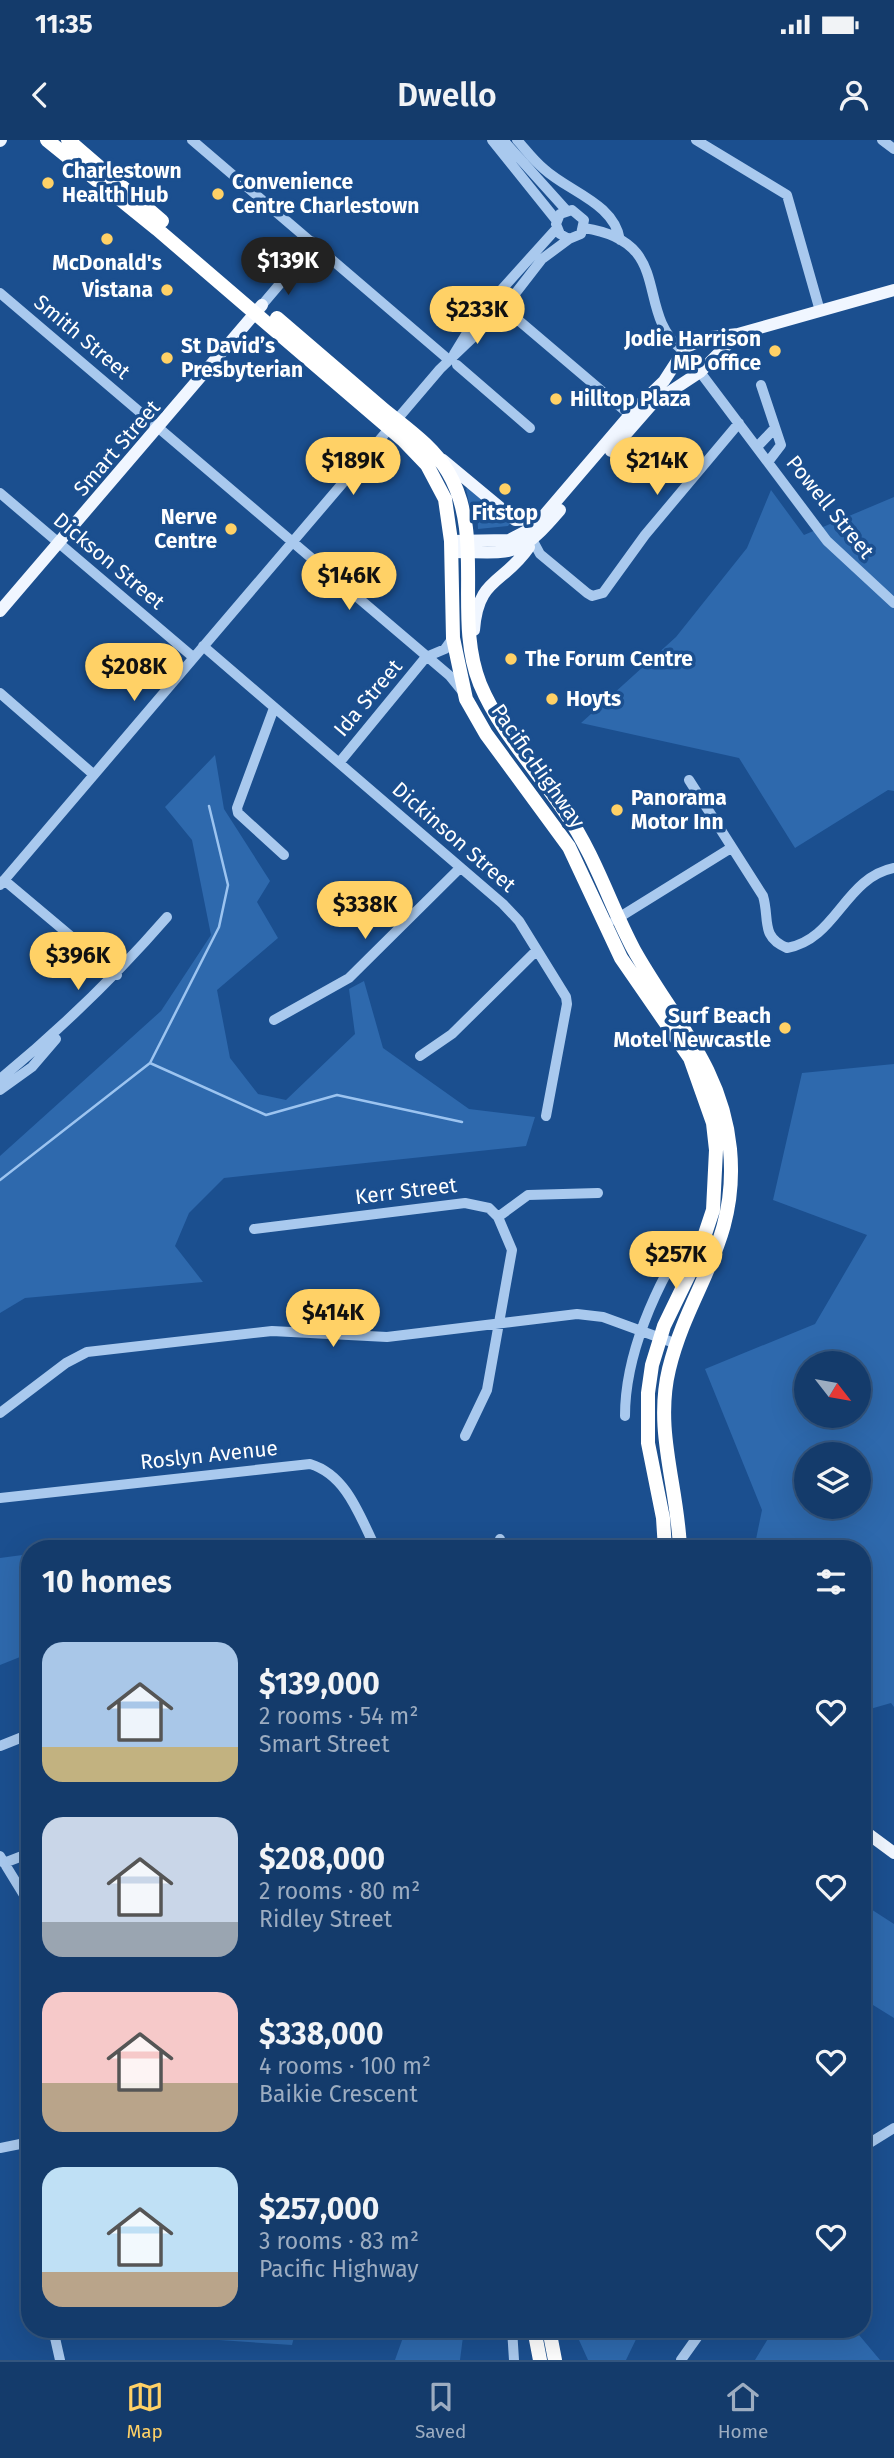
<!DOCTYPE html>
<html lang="en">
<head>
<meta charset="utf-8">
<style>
  body { margin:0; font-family:"Fira Sans",sans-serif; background:#1d4271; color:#f1f3f6; height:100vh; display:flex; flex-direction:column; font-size:26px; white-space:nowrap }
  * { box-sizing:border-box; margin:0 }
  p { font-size:23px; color:#9dadc1 }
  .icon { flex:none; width:38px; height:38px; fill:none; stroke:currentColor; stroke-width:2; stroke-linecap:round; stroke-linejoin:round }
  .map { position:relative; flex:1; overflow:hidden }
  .drawer { position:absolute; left:21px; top:1400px; width:850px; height:798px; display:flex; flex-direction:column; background:#143b6b; border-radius:28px; box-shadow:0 7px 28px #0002,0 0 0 2px #33557e }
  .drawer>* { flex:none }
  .needle { width:46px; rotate:121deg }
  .tools { position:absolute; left:794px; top:1211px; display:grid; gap:14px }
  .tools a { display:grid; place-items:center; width:77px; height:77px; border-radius:50%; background:#143b6b; box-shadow:0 7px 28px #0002,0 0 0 2px #33557e; font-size:35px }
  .price { position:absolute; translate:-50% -60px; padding:0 16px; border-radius:24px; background:#ffd166; color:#111; font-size:23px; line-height:46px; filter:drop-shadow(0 2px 4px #0008) }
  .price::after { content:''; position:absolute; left:50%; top:42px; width:21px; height:16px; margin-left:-10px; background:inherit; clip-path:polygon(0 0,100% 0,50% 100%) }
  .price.on { background:#222; color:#fff }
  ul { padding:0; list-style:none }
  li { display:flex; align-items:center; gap:21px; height:175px; padding:0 21px }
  li span { display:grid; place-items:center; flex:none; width:196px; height:140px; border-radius:21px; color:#555 }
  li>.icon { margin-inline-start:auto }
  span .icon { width:84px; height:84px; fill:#fffc; stroke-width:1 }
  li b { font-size:30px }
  h2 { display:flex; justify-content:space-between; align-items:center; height:84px; padding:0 21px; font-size:30px }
  .status { display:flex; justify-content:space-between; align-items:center; height:49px; padding:0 35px; background:#143b6b; direction:ltr }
  .status svg { height:19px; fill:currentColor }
  header { display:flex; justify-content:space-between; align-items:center; height:91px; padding:0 21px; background:#143b6b; font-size:32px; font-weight:600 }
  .menu { display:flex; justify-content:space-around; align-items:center; height:98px; border-top:2px solid #33557e; background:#143b6b; font-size:19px; color:#9dadc1 }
  .menu a { display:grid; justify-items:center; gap:4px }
  .menu .on { color:#ffd166 }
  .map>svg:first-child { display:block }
  .green { fill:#2e69ad; fill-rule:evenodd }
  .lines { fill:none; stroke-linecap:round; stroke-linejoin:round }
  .stream { stroke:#9cc4f0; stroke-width:2.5 }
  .minor { stroke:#a9c9ee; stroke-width:10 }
  .major { stroke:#f0f6ff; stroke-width:12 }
  .highway { stroke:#fff; stroke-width:14 }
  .poi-dot { fill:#ffd166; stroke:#1b4f8f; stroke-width:2.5 }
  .labels { text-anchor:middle; stroke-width:7; stroke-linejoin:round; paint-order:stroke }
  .poi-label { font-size:21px; font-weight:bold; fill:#fff; stroke:#1b4f8f; text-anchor:start }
  .street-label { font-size:21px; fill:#fff; stroke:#1b4f8f }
</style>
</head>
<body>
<div class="status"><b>11:35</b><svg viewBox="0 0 49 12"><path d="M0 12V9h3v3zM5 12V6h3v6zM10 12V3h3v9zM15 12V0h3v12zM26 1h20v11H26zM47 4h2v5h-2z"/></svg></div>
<header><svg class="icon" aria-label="back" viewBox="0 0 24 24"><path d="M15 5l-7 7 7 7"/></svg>Dwello<svg class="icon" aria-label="person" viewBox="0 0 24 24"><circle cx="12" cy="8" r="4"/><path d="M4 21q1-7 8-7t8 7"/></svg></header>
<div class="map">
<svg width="894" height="2220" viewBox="0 0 894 2220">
  <rect width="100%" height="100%" fill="#1b4f8f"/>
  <path class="green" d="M470,346L511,382L508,386L478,389L477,367H470L466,349Z
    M771,350L804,395L894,357V651L888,650L795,708L739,618L581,583L676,497L747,408Z
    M215,615L224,669L270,741L257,762L278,798L217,850L230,918L258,954L286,960L355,894L349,849L364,841L383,908L469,969L535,977L526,1006L224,1038L189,1073L175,1106L203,1142L25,1158L0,1173V1016L161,871L211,795L192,700L165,667Z
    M894,924V1567L891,1563L863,1571V1409H754L762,1370L705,1229L815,1184L867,1095L773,1060L802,933ZM807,1223H859V1276H807ZM807,1314H859V1367H807Z
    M30,1414V1513L0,1525V1418Z
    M863,1764L894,1784V1878L873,1865L863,1889Z
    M217,2189H296L292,2205L219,2200Z
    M406,2189H464L460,2220H395Z
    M574,2189H641L626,2220H588Z
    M774,2189H854L880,2220H755Z"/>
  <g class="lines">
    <path class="stream" d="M150,923L266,975L337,955L462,982
      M0,1040L150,923L219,787L228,745L209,666"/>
    <path class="minor" d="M192,0L449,220
      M492,0L557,81
      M503,0L567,71
      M517,0C526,10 534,21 544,29C569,52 614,63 620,100
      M696,0L787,55L820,171
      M882,0L894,9
      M584,88C676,102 633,170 682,210
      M0,153L450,536L463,552
      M262,165L306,113L311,101
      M504,168L630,275
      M454,214L476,178L557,88
      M457,225L530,288
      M700,232L827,401L894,463
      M761,245L781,305L768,322
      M757,307L775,288
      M0,353L193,517
      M533,401L540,414L587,453L592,456L603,453L645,395L739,283
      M203,506L503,764L519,781L566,857L567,864L546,976
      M426,517L445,509L453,498
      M0,553L93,634
      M274,568L237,668L238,673L284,715
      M339,623L426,517
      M689,640L763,756C770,779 760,797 787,808C837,799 844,738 894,728
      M4,740L117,835
      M0,745L440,229L504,168L542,119L569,99L581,94L584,80L572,70L560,74L556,84L560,94L569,99
      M615,780L731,708
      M274,880L349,838L460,728
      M420,916L452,894L536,811
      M0,939C62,888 114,838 167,777
      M0,950L32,927L56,899
      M498,1077L528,1055L598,1053
      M254,1089L465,1063L489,1068L498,1077L512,1110L487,1250L465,1296
      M0,1273L66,1223L87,1212L272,1191L387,1197L577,1174L603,1177L677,1204
      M625,1276C625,1215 655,1148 687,1098
      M0,1358L310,1324C347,1335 360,1377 376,1409
      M500,1399V1409
      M0,1606L30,1594
      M0,1716L30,1765
      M4,1723L30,1713
      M868,2004L894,1988
      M0,2008L30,2002
      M53,2189L60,2220
      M512,2189L514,2220
      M681,2220L703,2189"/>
    <path class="major" d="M0,1L1,0
      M611,311L653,263L700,232L738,194
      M443,320L515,380L541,379
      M451,401L509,400L534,387L635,269L664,241L686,207L711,197L738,194L894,150
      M451,412C515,412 517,420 560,370
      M0,471L262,165
      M474,490C478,437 503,445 529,407
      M863,1690L894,1713"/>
    <path class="highway" d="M47,0L157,89L403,300L427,325L445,359L451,401L453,498L466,559L486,594L569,707L621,818L690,918L713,983L716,1010L713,1070L697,1118L664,1186L652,1225L648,1253V1303L663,1378L665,1409
      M68,0L162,81
      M277,178C312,208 348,239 383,269C406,288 433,306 448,332C486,396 453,477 480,544C500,592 537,630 565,672C595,715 610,765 634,810C672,878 722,927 730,1009C739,1103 689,1147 669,1229C654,1291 678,1347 680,1409
      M534,2189L540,2220
      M549,2189L555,2220"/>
  </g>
  <g class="poi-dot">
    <circle cx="48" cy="43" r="7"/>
    <circle cx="218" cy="54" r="7"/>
    <circle cx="107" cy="99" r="7"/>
    <circle cx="167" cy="150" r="7"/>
    <circle cx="775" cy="211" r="7"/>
    <circle cx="167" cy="218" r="7"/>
    <circle cx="556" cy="259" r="7"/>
    <circle cx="505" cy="349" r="7"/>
    <circle cx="231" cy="389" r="7"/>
    <circle cx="511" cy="519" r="7"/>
    <circle cx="552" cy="559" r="7"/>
    <circle cx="617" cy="670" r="7"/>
    <circle cx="785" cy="888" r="7"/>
  </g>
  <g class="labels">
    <g class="poi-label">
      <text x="62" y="38">Charlestown<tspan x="62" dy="24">Health Hub</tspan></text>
      <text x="232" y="49">Convenience<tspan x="232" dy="24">Centre Charlestown</tspan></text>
      <text x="107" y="130" text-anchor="middle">McDonald's</text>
      <text x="153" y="157" text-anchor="end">Vistana</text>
      <text x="761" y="206" text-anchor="end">Jodie Harrison<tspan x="761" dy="24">MP office</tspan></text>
      <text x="181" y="213">St David’s<tspan x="181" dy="24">Presbyterian</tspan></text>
      <text x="570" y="266">Hilltop Plaza</text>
      <text x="505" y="380" text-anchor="middle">Fitstop</text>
      <text x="217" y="384" text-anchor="end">Nerve<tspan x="217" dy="24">Centre</tspan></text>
      <text x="525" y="526">The Forum Centre</text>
      <text x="566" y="566">Hoyts</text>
      <text x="631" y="665">Panorama<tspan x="631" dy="24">Motor Inn</tspan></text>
      <text x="771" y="883" text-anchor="end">Surf Beach<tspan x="771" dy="24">Motel Newcastle</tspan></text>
    </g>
    <g class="street-label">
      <text transform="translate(82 197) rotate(40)" y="7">Smith Street</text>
      <text transform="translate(117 308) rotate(-49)" y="7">Smart Street</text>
      <text transform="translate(830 367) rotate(51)" y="7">Powell Street</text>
      <text transform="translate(109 421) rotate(40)" y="7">Dickson Street</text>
      <text transform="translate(368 558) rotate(-50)" y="7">Ida Street</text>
      <text transform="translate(538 626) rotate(55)" y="7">Pacific Highway</text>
      <text transform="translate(454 697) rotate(41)" y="7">Dickinson Street</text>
      <text transform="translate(406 1051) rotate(-7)" y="7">Kerr Street</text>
      <text transform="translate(209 1315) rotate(-6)" y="7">Roslyn Avenue</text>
    </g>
  </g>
</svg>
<div class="tools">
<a><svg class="needle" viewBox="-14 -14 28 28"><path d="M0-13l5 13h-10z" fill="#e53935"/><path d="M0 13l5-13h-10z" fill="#9dadc1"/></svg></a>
<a><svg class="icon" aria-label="layers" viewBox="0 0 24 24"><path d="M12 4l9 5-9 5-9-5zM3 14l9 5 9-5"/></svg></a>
</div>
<b class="price on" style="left:288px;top:157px">$139K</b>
<b class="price" style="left:477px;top:206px">$233K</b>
<b class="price" style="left:353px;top:357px">$189K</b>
<b class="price" style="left:657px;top:357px">$214K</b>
<b class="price" style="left:349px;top:472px">$146K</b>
<b class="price" style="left:134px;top:563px">$208K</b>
<b class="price" style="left:365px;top:801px">$338K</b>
<b class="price" style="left:78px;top:852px">$396K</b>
<b class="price" style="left:676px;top:1151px">$257K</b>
<b class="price" style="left:333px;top:1209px">$414K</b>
<section class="drawer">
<h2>10 homes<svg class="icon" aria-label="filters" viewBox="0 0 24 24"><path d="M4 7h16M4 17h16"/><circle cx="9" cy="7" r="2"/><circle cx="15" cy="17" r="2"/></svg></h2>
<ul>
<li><span style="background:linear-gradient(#a9c7e8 75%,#c2b280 0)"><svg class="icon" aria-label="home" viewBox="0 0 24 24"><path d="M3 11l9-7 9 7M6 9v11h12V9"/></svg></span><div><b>$139,000</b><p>2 rooms · 54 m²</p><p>Smart Street</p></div><svg class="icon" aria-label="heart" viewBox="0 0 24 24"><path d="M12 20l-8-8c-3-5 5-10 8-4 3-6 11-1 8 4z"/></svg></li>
<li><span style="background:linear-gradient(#c9d6e8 75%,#9aa5b1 0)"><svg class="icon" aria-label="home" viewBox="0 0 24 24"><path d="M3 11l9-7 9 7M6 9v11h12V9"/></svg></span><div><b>$208,000</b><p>2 rooms · 80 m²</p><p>Ridley Street</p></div><svg class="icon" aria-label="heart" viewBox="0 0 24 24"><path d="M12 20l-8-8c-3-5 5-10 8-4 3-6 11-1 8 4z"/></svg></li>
<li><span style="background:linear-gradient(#f6c9c9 65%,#b9a48a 0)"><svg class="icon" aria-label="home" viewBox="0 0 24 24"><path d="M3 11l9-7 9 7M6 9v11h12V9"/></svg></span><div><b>$338,000</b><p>4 rooms · 100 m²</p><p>Baikie Crescent</p></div><svg class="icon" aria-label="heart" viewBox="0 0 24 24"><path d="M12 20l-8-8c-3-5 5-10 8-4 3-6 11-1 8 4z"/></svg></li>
<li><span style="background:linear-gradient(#bfe0f5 75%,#b9a48a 0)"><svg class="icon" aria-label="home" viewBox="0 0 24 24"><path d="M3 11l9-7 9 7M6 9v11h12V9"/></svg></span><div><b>$257,000</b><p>3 rooms · 83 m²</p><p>Pacific Highway</p></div><svg class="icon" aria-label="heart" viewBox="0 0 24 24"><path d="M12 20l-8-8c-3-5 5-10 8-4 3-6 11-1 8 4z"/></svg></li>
</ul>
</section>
</div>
<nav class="menu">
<a class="on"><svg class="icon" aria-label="map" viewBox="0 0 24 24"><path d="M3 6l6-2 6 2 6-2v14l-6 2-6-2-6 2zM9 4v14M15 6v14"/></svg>Map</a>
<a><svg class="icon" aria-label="saved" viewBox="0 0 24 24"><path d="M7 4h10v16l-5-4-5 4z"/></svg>Saved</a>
<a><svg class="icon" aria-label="home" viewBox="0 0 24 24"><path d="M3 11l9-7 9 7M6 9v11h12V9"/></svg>Home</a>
</nav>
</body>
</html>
